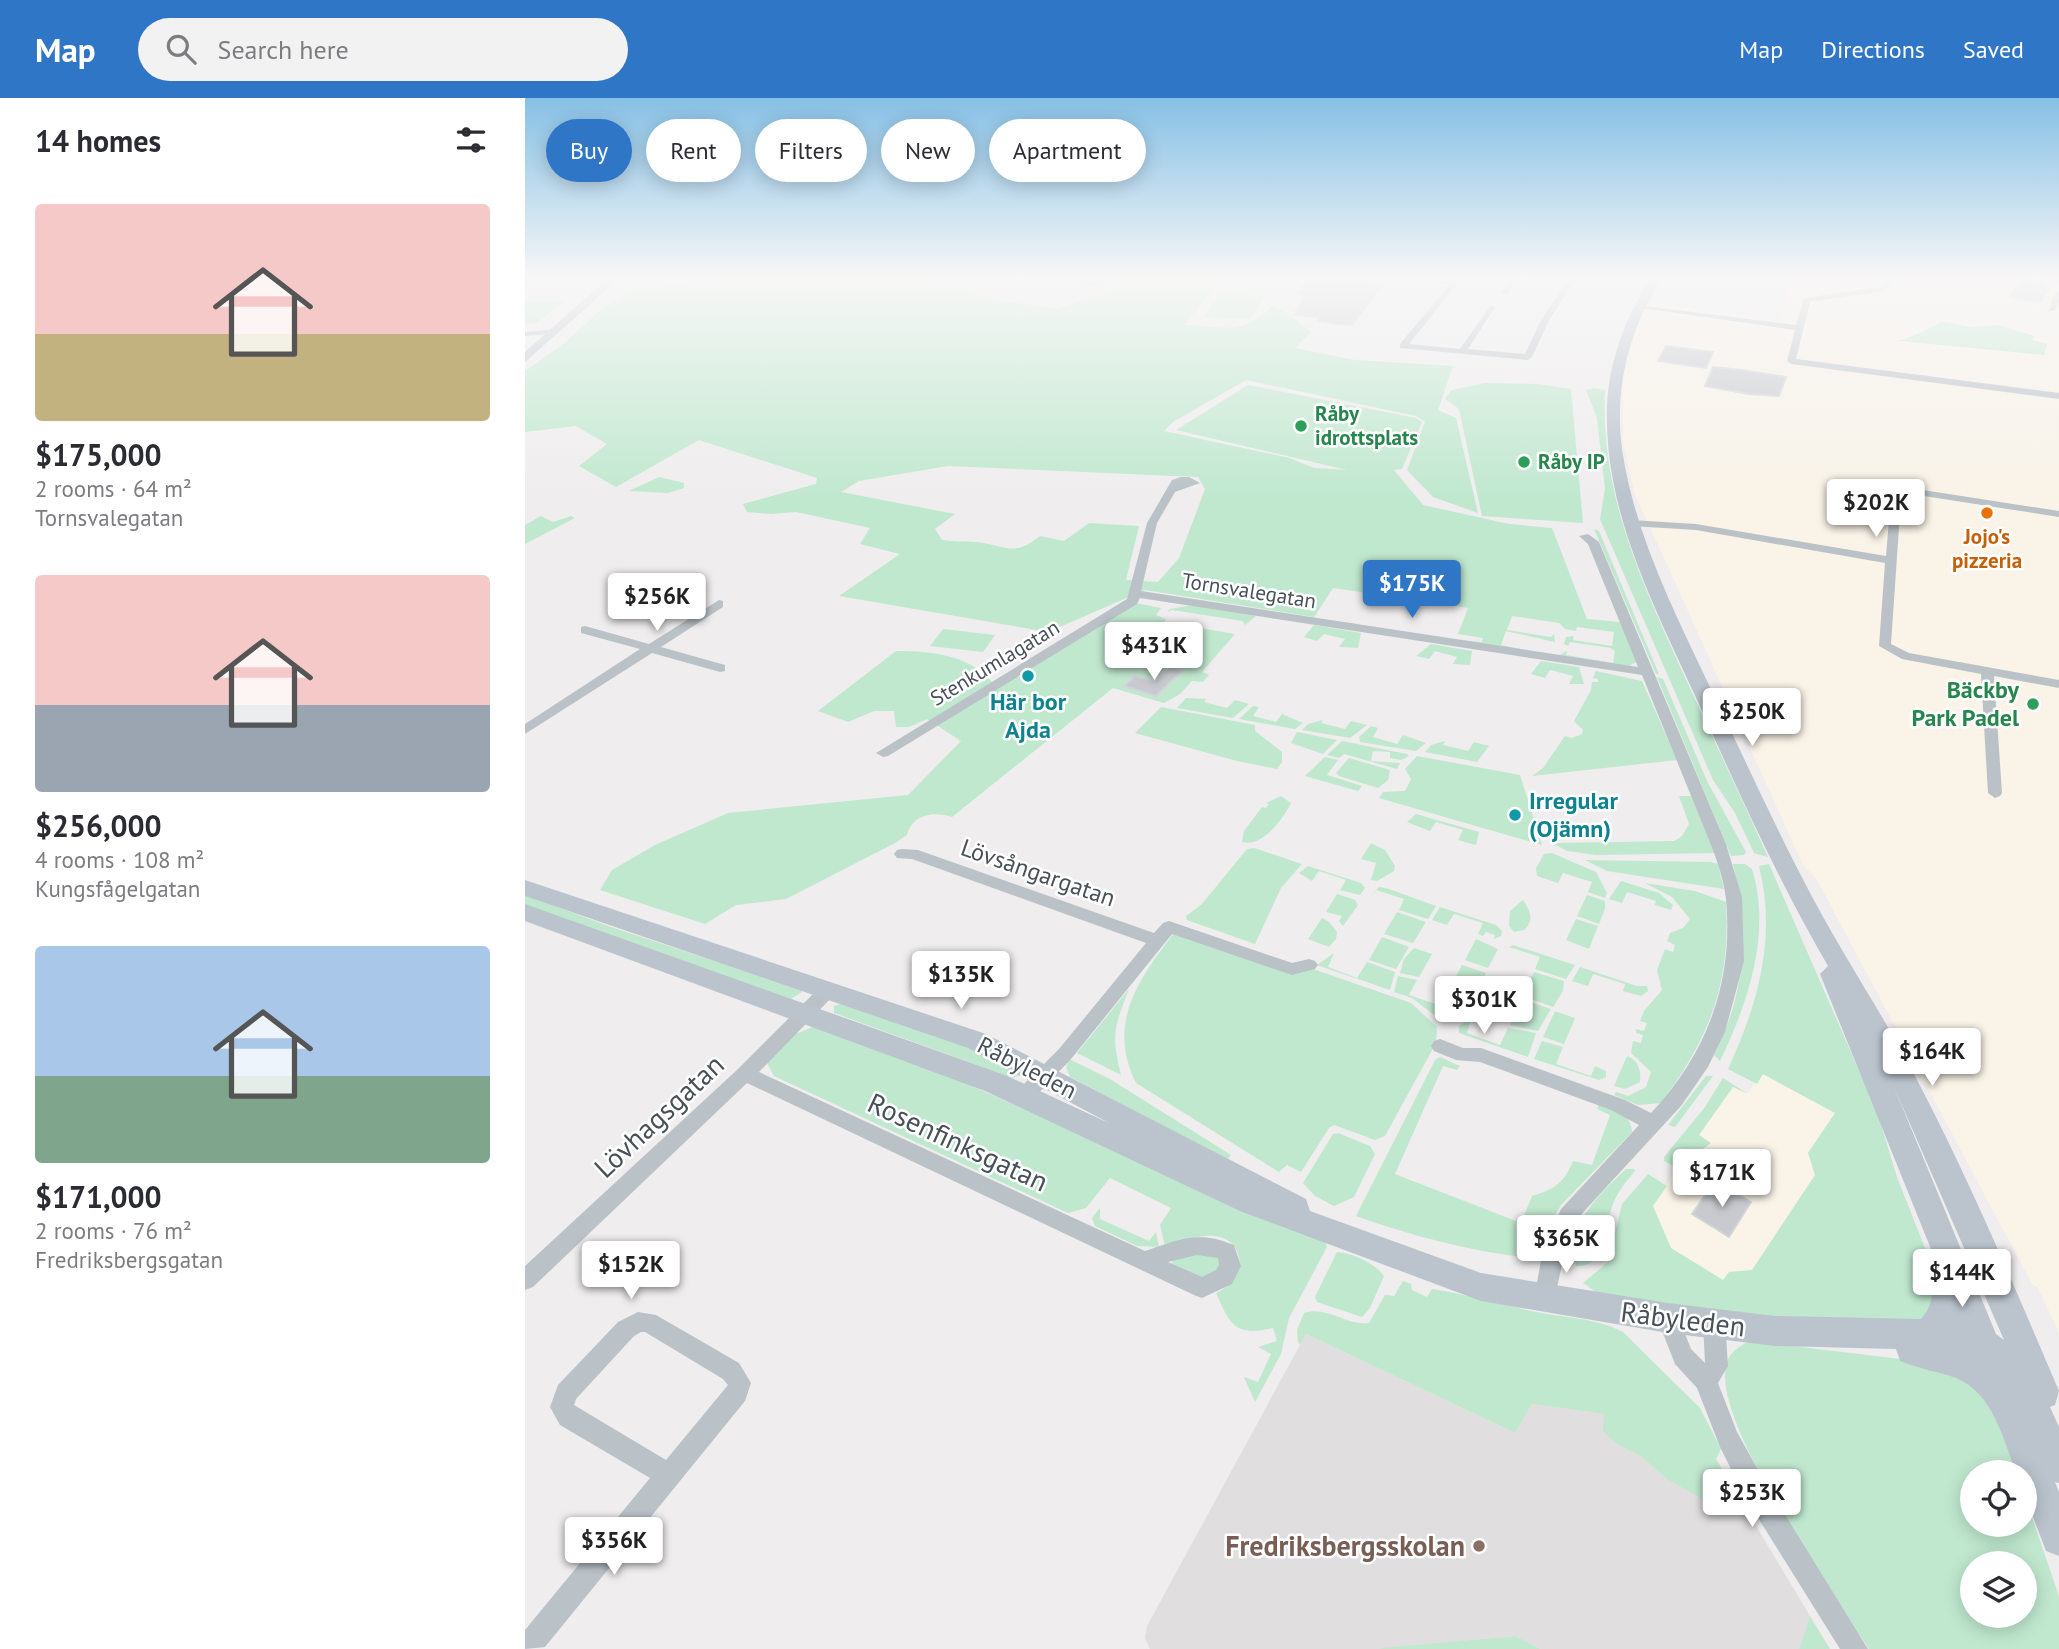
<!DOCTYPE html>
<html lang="en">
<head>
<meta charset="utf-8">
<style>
  body { margin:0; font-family:"PT Sans",sans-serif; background:#f2f2f3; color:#2b2b33; height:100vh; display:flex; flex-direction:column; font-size:26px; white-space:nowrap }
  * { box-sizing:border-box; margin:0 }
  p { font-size:23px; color:#7c7c81 }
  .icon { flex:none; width:38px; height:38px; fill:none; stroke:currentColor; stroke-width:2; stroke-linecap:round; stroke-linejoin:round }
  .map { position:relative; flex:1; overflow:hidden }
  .drawer { display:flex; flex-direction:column; background:#fff; width:525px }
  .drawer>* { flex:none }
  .hud { position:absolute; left:21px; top:21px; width:665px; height:63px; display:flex; gap:14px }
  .buttons { position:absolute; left:1435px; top:1362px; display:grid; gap:14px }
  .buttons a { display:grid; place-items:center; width:77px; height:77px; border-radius:50%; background:#fff; box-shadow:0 4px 18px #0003; font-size:35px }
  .price { position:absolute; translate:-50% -60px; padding:0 16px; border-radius:7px; background:#fff; color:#222; font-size:23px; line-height:46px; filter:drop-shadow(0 2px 4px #0008) }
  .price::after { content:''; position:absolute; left:50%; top:42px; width:21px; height:16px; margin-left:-10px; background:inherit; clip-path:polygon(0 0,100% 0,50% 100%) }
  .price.selected { background:#2f76c7; color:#fff }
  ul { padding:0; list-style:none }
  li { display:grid; align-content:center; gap:14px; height:371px; padding:0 35px }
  li span { display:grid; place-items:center; height:217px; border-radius:7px; color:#555 }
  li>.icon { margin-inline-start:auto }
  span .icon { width:126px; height:126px; fill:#fffc; stroke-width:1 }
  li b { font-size:30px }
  h2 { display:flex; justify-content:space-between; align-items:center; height:84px; padding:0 35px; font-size:30px }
  .pill { padding:0 24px; border-radius:32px; background:#fff; box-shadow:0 4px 18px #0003; font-size:24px; line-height:63px }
  .pill.selected { background:#2f76c7; color:#fff }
  header { display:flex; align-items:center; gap:42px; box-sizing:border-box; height:98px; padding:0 35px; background:#2f76c7; color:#fff }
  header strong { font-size:33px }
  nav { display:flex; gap:38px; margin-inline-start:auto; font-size:24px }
  .search { width:490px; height:63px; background:#f2f2f3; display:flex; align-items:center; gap:18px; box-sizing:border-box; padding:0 24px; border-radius:38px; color:#7c7c81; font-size:26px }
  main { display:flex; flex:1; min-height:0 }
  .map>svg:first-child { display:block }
  .commercial { fill:#f9f3e8 }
  .education { fill:#e0dede }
  .green { fill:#c0e8cf; fill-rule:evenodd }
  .building { fill:#c8cacf; stroke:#d2d4d8; stroke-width:2 }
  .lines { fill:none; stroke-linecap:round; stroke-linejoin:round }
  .minor { fill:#bac2c8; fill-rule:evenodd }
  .secondary { fill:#bbc4cd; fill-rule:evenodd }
  .leisure-dot { fill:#2e9e5b; stroke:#fff; stroke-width:2.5 }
  .food-dot { fill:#e8710a; stroke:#fff; stroke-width:2.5 }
  .culture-dot { fill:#0f9aa8; stroke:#fff; stroke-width:2.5 }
  .education-dot { fill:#8d6e63; stroke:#fff; stroke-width:2.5 }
  .labels { text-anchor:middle; stroke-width:5; stroke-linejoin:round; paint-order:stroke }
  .far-leisure-label { font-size:21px; font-weight:bold; fill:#27864d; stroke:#fff; text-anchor:start }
  .far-food-label { font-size:21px; font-weight:bold; fill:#c56008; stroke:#fff }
  .far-street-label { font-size:21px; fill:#485158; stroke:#fff }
  .leisure-label { font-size:24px; font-weight:bold; fill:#27864d; stroke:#fff; text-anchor:end }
  .culture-label { font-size:24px; font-weight:bold; fill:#0d838f; stroke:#fff }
  .street-label { font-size:24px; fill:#485158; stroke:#fff }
  .near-street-label { font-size:28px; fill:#485158; stroke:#fff }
  .near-education-label { font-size:28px; font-weight:bold; fill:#785e54; stroke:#fff; text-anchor:end }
</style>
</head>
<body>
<header>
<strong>Map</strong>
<div class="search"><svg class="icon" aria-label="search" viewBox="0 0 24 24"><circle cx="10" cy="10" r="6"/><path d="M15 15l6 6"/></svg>Search here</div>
<nav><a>Map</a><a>Directions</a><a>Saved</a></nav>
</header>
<main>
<section class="drawer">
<h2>14 homes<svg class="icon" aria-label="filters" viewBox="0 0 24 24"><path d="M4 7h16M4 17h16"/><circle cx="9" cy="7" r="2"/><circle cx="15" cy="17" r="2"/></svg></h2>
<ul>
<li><span style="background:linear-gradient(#f6c9c9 60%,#c2b280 0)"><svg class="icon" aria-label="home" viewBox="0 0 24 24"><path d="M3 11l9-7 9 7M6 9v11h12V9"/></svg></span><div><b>$175,000</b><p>2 rooms · 64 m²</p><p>Tornsvalegatan</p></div></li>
<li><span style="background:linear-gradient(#f6c9c9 60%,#9aa5b1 0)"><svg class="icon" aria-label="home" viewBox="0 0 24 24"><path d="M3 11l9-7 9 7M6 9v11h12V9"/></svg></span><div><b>$256,000</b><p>4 rooms · 108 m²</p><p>Kungsfågelgatan</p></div></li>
<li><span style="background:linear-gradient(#a9c7e8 60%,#7fa58c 0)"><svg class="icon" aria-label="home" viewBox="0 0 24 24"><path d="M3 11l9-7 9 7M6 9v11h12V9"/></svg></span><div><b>$171,000</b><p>2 rooms · 76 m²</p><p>Fredriksbergsgatan</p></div></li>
</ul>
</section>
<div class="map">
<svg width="1534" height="1551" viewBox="0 0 1534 1551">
  <rect width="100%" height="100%" fill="#efeded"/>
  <path class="commercial" d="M1262,181H1534V1235L1513,1190L1507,1186L1291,780L1278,767L1109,394L1098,343V280L1109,236L1123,205L1255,222L1264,198Z
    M1237,976L1310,1015L1283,1055L1290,1077L1227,1173L1204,1174L1198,1182L1146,1150L1128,1108L1152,1070L1185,1045L1174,1037L1208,989L1223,995Z"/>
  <path class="education" d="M781,1236L990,1335L1007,1306L1080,1316L1191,1361L1285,1518L1274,1551H1016L989,1538L856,1551H625L620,1540L622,1528Z"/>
  <path class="green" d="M221,181H401L466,201L531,211L598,190L587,184L593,181H696L659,227C697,228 718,239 746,208L762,215L786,234L770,250L830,262L928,268L913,312L931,320L953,415L908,399L882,372L900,324L891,318L721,282L648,324L639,333L765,360L789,370L822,372L651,332L723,287L891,320L897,324L877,371L869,372L898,407L984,426L1027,430L1062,521L1095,524L1112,564L1103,568L1035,557L1042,553L1041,557L1088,565L1090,553L1086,550L1045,544L1043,548L1039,546L1041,539L1049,538L1048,542L1087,548L1089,534L1052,529L1051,533L1040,531L1034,525L987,518L982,532L1026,539L1029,536L1030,544L981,533L976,547L1024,557L934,542L957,544L958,540L933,536L943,510L808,490L789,519L620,492L523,534L314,498L375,456L335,446L345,430L271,414L246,416L222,414L218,406L291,386L292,380L174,342L91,389L54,368L82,346L51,328L0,334V273L36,248L77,211L112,190ZM423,368L673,379L680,391L654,460L633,484L601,482L614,428L564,425L539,443L515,438C488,460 481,447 451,444C439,443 429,444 417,442L410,431L430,416L316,394L334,383Z
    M695,196L739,198L725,221L679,219Z
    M0,203H39L12,225L0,226Z
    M1416,223L1446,229L1474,227L1510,238L1508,242L1522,246L1519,257L1374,243C1387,238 1407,231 1416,223Z
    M960,285L1013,286L1046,291L1058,425L957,418L934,311L920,301L927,292Z
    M1069,290L1080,292C1075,395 1116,483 1158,575C1186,636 1215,697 1243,759L1229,755L1210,715L1188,682L1075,421L1080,391L1072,320L1061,292Z
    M134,379L159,385V390L143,395L104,393Z
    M16,418L28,424L46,418L50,420L0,446V427Z
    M1069,431L1074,433L1134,576H1131Z
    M611,505L636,510L631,517L641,521L639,524L710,536L677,574L684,577L678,584L667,583L655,596L639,605L588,590L427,719C409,713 387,716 382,737L370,745L261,801L211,807L180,826L75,792L87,772L130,747L203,715L383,697L436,643L402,621L384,629H371L369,613H349L323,624L293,613L371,553C409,553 448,557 472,590Z
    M668,507L728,517L731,518L720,527L718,523L647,512L642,514L645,511Z
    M789,527L836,535L833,550L814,549L820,541L799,536L792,543L779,539Z
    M418,531L470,537L458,554L405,548Z
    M906,546L947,553L945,567L928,566L932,559L910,553L904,561L891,558Z
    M1016,563L1054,569L1059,586H1044L1048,578L1025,572L1020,580L1006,576Z
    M1071,573L1117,583L1152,662L1007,678L1018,670L1040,638L1047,640L1057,636L1058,632L1049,623L1066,592L1067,584H1073V581L1068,580Z
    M1132,579L1138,581L1183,685L1221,754L1219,757L1206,758Z
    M661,600L681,601L679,604L702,610L710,602L724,606L708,620L652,610Z
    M728,608L734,609L728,618L751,624L757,616L778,625L770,631L714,621Z
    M636,609L730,627V633L757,654V664L752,671L712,663L610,635Z
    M798,622L796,625L820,631L826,623L842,627L825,640L777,632L783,626Z
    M846,628L853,630L848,639L872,646L878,637L901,645L891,653L835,644L834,639Z
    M772,634L812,642L798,656L766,645Z
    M817,643L882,656L884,658L876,662L865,660V654L848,653L846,663L875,665L872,671L819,656L814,660L802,657Z
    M920,643L918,647L943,653L949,644L964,648L952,664L900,654L906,647Z
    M892,658L995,677L1017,747L854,700L858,694L880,693L886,681L880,671Z
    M800,659L813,662L802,677L837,688L833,693L780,678Z
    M824,660L865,672L863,682L853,690L814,678L811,675Z
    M756,698L766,705C758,721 737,750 717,744L719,733L737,709L741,710L744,706L741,705Z
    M1154,698H1166L1190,755L1071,757L1042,753L1027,745L1149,743L1157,738L1164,726Z
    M891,716L954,734L951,747L933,742L938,732L911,724L905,733L882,724Z
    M846,745L860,752L870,768L869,773L852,783L846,782L851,765L836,761Z
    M729,750L777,766L756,790L730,846L662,822L661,818L677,806L722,751Z
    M1027,755L1071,774L1082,795L1080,800L1063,794L1067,784L1038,775L1033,785L1012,778L1011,770L1019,756Z
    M1060,762L1186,764L1193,766L1199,791L1082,773Z
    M1208,766H1220L1227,771C1247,835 1223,905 1195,963L1189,957C1221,895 1224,833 1208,766Z
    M1244,766L1352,1014L1372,1079L1417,1193L1393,1228H1310L1082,1202L1058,1185L1083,1164L1097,1106L1123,1076L1142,1088L1128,1108L1146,1150L1198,1182L1204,1174L1227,1172L1290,1077L1283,1055L1310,1015L1238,976L1232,986L1203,971C1233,906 1252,839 1234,768Z
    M783,768L836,785L840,790L835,797L815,792L821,782L794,773L787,783L774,775Z
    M1096,783L1134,795L1148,807L1146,812L1130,807L1131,803L1102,794L1097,805L1084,801Z
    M1120,785L1170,793L1201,804C1206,886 1184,940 1136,1005L1113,1007L1089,997L1091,994L1103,998L1121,989L1126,974L1106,955L1108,943L1116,945L1118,937L1111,935V931L1119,933L1122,925L1115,923L1119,913L1137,892L1132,872L1140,851L1148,854L1150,847L1142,843L1145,835L1158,830L1165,821L1147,799Z
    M854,789L861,790L911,808L903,821L874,812L879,801L851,792L844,801Z
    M812,796L830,802L833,807L818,828L814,823L817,818L801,814Z
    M0,797L86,829L275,891L277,894L266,901L0,810Z
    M1062,797L1080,803V811L1074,826L1052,818Z
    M998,802C1005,813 1010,822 999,832L989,834L984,828L985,813Z
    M915,809L971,827L977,833L976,838L969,841L970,837L961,834L958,838L953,836L958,825L929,816L922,827L907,822Z
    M872,814L901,824L888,845L859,836Z
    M797,820L804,824L812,834L811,841L804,849L783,841Z
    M1051,821L1073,828L1064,851L1041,842Z
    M649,835L771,875L788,871L886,905L912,929L911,945L860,1038L850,1042L809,1027L804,1030L776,1074L762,1067L754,1074L611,985C582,926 612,883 649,835Z
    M857,839L884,849L871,871L844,862Z
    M951,841L973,851L963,870L940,862Z
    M988,847L1050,867L1041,881L1010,871L1015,859L984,849Z
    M889,850L907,856L894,879L875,875L879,861Z
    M809,855L803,869L832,880L842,864L870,874L865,892L792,867Z
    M937,867L961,875L950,895L943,896L945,891L927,886Z
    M1055,869L1112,888H1122L1123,893L1116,898L1098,893L1100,886L1068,876L1063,888L1047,883Z
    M1009,874L1039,883L1038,893L1028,909L998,898Z
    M873,878L892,882L884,897L916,908L923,894L931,897L938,912L926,921L917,923L887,900L869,894Z
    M604,891C589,930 586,936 596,977L552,955Z
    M996,901L1026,911L1013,933L985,927Z
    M319,905L462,956L497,976L488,980L309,915V908Z
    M1030,913L1050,920L1039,946L1018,939Z
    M947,919L942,935L975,947L983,930L1011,935L1003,959L934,935V928Z
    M288,929L417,975L800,1143L802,1149L764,1220L756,1256L730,1304L719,1279L733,1284L746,1256L733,1249L752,1243L748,1230C710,1239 705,1227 691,1195C721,1183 724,1142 689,1138C673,1136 656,1145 640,1148L635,1127L646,1110L585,1080L561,1110L543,1115L249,978L242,965L268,937Z
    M1017,943L1038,949L1031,966L1066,978L1070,968L1081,973V979L1074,982L1009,961Z
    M1102,958C1114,962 1116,973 1115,984L1100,991L1089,988Z
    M915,959L935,968L932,972L918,968L870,1076L996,1125L1007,1098C1030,1091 1039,1085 1048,1063L1067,1067L1085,1017L1072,1011L1074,1006C1090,1013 1106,1015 1107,1034L1036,1107L1004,1160C945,1153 887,1138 831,1118L910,962Z
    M544,961L585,981L706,1057L702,1062L545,979L541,969Z
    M1181,978H1188L1150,1029L1143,1027Z
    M1198,980L1223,996L1208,989L1174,1037L1186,1045L1152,1070L1139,1063V1059L1180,1009Z
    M813,1035L845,1048L850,1056L829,1099L809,1108L790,1098L778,1085L808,1036Z
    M1101,1071H1109L1110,1073C1101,1084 1093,1093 1088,1106C1080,1127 1083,1170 1051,1168C1042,1125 1072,1099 1101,1071Z
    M575,1110V1121L624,1143L631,1134L634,1149L612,1148L570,1128L567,1120Z
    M689,1154L699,1165L691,1179L675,1181L646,1166L649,1160Z
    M812,1154C827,1155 850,1165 859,1178L845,1210L837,1219L792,1204L790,1199Z
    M878,1183L886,1186L887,1192L902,1199L907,1191C939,1196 967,1204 998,1211C1031,1220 1067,1218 1098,1234L1175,1310L1196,1351L1191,1361L1201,1378L1189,1385L1202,1405L1184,1412L1174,1399L1142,1381L1116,1358L1092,1346L1078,1333L1079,1316L1007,1306L990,1335L781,1236L775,1247L773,1244L772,1232L779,1215C802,1207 821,1228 844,1225L860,1197L869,1198Z
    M1225,1243L1425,1267L1467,1303L1491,1374H1447V1426H1500V1399L1534,1498V1551H1344C1310,1498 1188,1327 1201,1268C1203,1255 1214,1248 1225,1243ZM1447,1465H1500V1517H1447Z
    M1285,1518L1305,1551H1274Z
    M990,1538L1016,1551H856L857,1550Z"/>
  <path class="building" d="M784,181H808L858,186L827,227L811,226L793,223L795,219L769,217L781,197L771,196Z
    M1496,182L1522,186L1519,191L1523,192L1516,204L1485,199Z
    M1141,248L1188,254L1181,270L1133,263Z
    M1188,269L1217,272L1261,279L1254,298L1224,296L1180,288Z
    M645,568L658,572L631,598L599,588L610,578L629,583Z
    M1190,1083L1226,1104L1204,1139L1167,1116Z"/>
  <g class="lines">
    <path class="minor" d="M1,181H8L0,191Z
      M530,181L570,184L584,181L571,188Z
      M890,181H936L884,246L935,251L966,207L970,209L943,251L1000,256L1016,222L1044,181H1051L1024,222L1007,259L1003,262L875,250V246L924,187Z
      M985,181H992L982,196H976Z
      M1363,181H1371L1360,193L1285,204L1271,261L1534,295V301L1266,266L1262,263L1270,232L1109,209L1113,207L1271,227L1279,200L1355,189Z
      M1529,181H1534V184Z
      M1534,194V204L1530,212L1523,214L1530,196Z
      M35,231L32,235L0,238V234Z
      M656,379H664L675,385L650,394L632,425L616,493L1113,569L1063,446L1054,438L1063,436L1074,444L1201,746L1217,799L1219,863L1200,934L1183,969L1156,1008L1051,1122L1039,1157L1028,1208L1020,1211L1012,1208L1009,1201L1017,1157L1036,1111L1114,1027L1086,1012L955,964L931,962L909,953L906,948L909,943L915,941L938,950H956L1100,1002L1126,1015C1182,956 1209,883 1201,801C1198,771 1182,738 1171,710C1153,666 1135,621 1117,577L615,500L612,506L363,658L358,659L351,655L602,501L622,425L647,382Z
      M1385,390L1534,413V419L1386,396L1376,400L1366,546L1384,555L1534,582V590L1469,578L1477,695L1475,698L1470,700L1463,695L1456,576L1377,561L1354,548L1360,465L1171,432L1106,428L1101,425L1106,422L1171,426L1361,458L1366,398Z
      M194,502L198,503V509L136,549L200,567V573L195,574L127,555L0,636V626L115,551L56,535V529L60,528L124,546Z
      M377,751L393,752L629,835L638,825L644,823L767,865L784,861L790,863L793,867L790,871L767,877L647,836L546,961L507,1002L500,1005L493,1002L491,997L493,992L534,951L621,845L387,761L372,760L369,756L372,752Z
      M303,886L309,887L312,892L309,897L234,974L620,1153C655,1141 674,1132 709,1147L716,1168L707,1186L677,1200L669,1197L222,985L8,1189L0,1192V1168L213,971L297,887ZM672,1157L693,1160L694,1167L691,1172L677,1179L643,1164Z
      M1143,1210L1151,1213L1166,1251L1180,1265L1178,1224L1181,1217L1189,1214L1197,1217L1200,1224L1203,1268L1193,1285L1212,1334L1238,1381L1343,1551H1315L1220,1399L1195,1349L1172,1290L1150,1266L1132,1220L1135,1213Z
      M113,1214L131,1217L214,1265L226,1285L220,1303L20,1549L0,1551V1532L125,1380L35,1327L25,1309L33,1287L93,1224ZM116,1234H120L198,1281L203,1287L141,1362L49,1307L51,1301L109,1238Z"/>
    <path class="secondary" d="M82,181H94L0,264V254Z
      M1125,181H1136C1104,233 1089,289 1097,351C1109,434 1148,511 1183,585C1219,659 1252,734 1291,806C1320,860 1354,911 1383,965C1440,1071 1487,1183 1534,1293L1530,1307L1525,1309L1534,1329V1385L1530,1384L1534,1394V1458L1521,1453L1500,1398V1374H1491C1478,1341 1468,1295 1431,1280C1411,1273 1395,1271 1375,1263L1371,1251L1250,1248L1143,1235L956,1203L715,1113L460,993L0,823V806L480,977L586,1026L443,950L0,798V782L461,936L781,1101L785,1113L956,1175L1143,1205L1250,1218L1396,1221C1410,1205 1408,1192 1403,1172L1410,1161L1295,876L1303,868C1254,784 1214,695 1174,606C1134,518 1084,425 1082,326C1080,273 1097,226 1125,181ZM1369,989L1479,1242L1471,1236Z"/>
  </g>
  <linearGradient id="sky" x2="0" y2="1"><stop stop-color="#86c0e5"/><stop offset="0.45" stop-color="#f8f7f7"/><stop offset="1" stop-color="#f8f7f7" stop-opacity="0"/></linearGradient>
  <rect width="1534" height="399" fill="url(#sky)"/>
  <g class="leisure-dot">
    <circle cx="776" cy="328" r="7"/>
    <circle cx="999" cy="364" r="7"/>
    <circle cx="1508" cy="606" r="7"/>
  </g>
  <circle class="food-dot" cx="1462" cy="415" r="7"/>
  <g class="culture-dot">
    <circle cx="503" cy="578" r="7"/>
    <circle cx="990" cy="717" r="7"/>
  </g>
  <circle class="education-dot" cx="954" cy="1448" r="7"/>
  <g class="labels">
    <g class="far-leisure-label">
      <text x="790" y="323">Råby<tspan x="790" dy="24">idrottsplats</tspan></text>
      <text x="1013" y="371">Råby IP</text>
    </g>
    <g class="far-food-label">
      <text x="1462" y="446">Jojo's<tspan x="1462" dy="24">pizzeria</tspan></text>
    </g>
    <g class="far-street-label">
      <text transform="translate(724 493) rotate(9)" y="7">Tornsvalegatan</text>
      <text transform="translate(470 565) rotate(-31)" y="7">Stenkumlagatan</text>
    </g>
    <g class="leisure-label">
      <text x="1494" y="600">Bäckby<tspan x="1494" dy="28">Park Padel</tspan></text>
    </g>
    <g class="culture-label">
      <text x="503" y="612">Här bor<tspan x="503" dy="28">Ajda</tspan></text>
      <text x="1004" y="711" text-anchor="start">Irregular<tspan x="1004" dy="28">(Ojämn)</tspan></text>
    </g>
    <g class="street-label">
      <text transform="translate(513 775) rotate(19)" y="8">Lövsångargatan</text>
      <text transform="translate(502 970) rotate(27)" y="8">Råbyleden</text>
    </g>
    <g class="near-street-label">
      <text transform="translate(134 1018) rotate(-43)" y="10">Lövhagsgatan</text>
      <text transform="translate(433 1044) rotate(25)" y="10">Rosenfinksgatan</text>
      <text transform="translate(1158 1221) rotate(7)" y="10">Råbyleden</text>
    </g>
    <g class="near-education-label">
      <text x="940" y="1458">Fredriksbergsskolan</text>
    </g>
  </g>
</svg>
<div class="buttons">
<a><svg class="icon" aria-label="locate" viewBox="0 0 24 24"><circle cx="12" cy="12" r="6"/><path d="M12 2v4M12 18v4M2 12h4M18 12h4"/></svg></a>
<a><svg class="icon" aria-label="layers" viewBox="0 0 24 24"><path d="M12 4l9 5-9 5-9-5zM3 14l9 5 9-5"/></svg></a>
</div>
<b class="price" style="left:1351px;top:441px">$202K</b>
<b class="price selected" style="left:887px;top:522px">$175K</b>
<b class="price" style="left:132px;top:535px">$256K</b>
<b class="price" style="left:629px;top:584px">$431K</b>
<b class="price" style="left:1227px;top:650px">$250K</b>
<b class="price" style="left:436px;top:913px">$135K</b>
<b class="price" style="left:959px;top:938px">$301K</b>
<b class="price" style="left:1407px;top:990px">$164K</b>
<b class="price" style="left:1197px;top:1111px">$171K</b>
<b class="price" style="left:1041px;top:1177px">$365K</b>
<b class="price" style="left:106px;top:1203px">$152K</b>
<b class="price" style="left:1437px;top:1211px">$144K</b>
<b class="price" style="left:1227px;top:1431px">$253K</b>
<b class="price" style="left:89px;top:1479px">$356K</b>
<div class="hud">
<a class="pill selected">Buy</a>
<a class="pill">Rent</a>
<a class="pill">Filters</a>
<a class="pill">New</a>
<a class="pill">Apartment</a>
</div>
</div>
</main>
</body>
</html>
